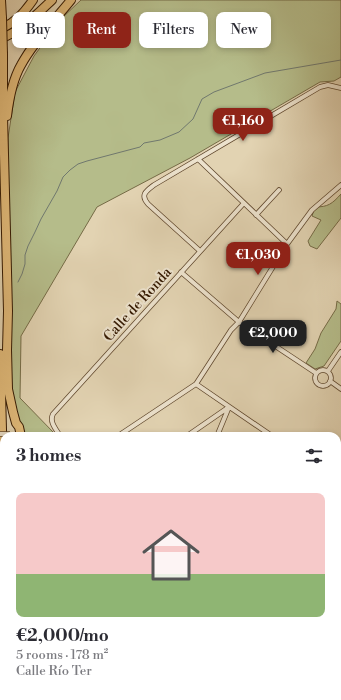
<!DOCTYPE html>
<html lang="en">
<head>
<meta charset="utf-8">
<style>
  body { margin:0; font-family:"Libre Bodoni",serif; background:#f7f7f7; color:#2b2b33; height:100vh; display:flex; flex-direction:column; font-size:15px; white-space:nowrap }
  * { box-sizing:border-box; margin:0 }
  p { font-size:13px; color:#7c7c81 }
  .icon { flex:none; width:22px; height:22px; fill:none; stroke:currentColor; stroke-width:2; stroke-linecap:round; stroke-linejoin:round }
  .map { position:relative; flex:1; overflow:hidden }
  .side { position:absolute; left:0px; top:432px; width:341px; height:268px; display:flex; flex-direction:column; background:#fff; border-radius:12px 12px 0 0; box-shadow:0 2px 6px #0003 }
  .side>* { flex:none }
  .banner { position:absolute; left:12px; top:12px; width:317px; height:36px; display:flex; gap:8px }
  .price { position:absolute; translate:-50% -34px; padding:0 9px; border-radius:8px; background:#8f2418; color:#fff; font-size:13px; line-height:26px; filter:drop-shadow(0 1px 2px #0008) }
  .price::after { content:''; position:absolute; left:50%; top:24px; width:12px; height:9px; margin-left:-6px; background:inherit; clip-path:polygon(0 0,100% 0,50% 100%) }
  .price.active { background:#222; color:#fff }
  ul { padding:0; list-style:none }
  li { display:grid; align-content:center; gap:8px; height:212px; padding:0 16px }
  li+li { border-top:1px solid #e1e1e2 }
  li span { display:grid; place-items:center; height:124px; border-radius:8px; color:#555 }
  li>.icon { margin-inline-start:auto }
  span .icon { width:72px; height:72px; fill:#fffc; stroke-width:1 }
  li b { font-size:17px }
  h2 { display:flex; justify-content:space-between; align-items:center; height:48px; padding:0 16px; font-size:17px }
  .chip { padding:0 14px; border-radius:8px; background:#fff; box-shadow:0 2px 6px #0003; font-size:14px; line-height:36px }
  .chip.active { background:#8f2418; color:#fff }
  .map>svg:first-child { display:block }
  .green { fill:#b5bc8a; stroke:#756b46 }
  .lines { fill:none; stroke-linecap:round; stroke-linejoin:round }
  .stream { stroke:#70786e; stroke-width:1 }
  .canal { stroke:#98b6b6; stroke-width:4 }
  .street-casing { stroke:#60482e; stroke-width:5.5 }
  .highway-casing { stroke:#351a02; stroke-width:10 }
  .street { stroke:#ece2cd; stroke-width:4 }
  .highway { stroke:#e1ba79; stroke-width:8 }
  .street-bridge-casing { stroke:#60482e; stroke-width:5.5; stroke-linecap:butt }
  .highway-bridge-casing { stroke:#351a02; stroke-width:10; stroke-linecap:butt }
  .street-bridge { stroke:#ece2cd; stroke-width:4 }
  .highway-bridge { stroke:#e1ba79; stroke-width:8 }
  .labels { text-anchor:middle; stroke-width:4; stroke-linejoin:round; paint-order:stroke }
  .street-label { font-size:14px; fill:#351a02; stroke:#ece2cd }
</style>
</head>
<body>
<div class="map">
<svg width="341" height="700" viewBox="0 0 341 700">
  <rect width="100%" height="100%" fill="#e2d3b2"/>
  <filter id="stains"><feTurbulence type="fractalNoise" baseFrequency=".005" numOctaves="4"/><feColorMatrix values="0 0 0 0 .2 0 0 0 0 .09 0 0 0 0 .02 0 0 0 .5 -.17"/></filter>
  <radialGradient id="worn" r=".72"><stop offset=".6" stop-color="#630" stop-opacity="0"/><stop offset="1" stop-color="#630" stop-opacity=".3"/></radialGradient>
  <path class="green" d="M81,0H341V77L334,81L320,82L190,158L97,207L21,336L20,398L54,433L50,436H22L11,400L10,373L8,138L15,92L34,56L62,18Z
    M341,194V218L317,249L310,246L308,241L321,220L312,216L315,207C328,207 332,204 341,194Z
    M337,301L341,304V341L324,366L315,369L306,363L315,349L321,333L336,309Z"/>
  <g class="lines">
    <path class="stream" d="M18,282L22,274L25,264V255L28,246L35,232L41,219L57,191L63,177L70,170L78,164L87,161L140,147L144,143L160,140L179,132L193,119L202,99L214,92L265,73L341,60"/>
    <path class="canal" d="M337,506L341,498
      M226,700L228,696"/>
    <defs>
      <path id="street" d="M198,159L287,244
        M256,215L279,190
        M200,251L148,204C140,195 146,191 154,185L320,87L328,85L341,88
        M181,272L239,322L316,373
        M315 378a8 8 0 1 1 16 0a8 8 0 1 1-16 0Z
        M328,371L341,352
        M330,381L341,389
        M196,384L272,436
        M60,436C56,429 49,422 53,414L244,203
        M118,436L196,384L231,330L239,322L287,244L312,210L341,185
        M187,436L229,407
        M217,436L229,407
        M337,490L341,483
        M192,696L200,700
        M126,700L127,696
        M219,700L221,696"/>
      <path id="highway" d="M1,0L2,18
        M0,29C15,23 24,13 33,0
        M0,39C21,31 36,15 52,0
        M3,54V115L8,311L7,350L8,389L13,412L16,423L19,427L21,436
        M7,116C9,99 13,79 21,65C34,41 54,21 71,0
        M0,354L4,505
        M0,641L2,700
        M9,696V700"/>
    </defs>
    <use href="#street" class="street-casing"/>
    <use href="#highway" class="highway-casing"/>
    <use href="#street" class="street"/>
    <use href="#highway" class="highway"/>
    <defs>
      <path id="street-bridge" d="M0,434H10"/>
      <path id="highway-bridge" d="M2,18L3,54"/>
    </defs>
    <use href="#street-bridge" class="street-bridge-casing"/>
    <use href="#highway-bridge" class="highway-bridge-casing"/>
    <use href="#street-bridge" class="street-bridge"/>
    <use href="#highway-bridge" class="highway-bridge"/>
  </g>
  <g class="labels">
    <g class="street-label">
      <text transform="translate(137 304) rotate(-48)" y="5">Calle de Ronda</text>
    </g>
  </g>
  <rect width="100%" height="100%" filter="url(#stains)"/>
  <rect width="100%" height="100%" fill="url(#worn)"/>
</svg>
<b class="price" style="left:243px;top:142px">€1,160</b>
<b class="price" style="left:258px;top:276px">€1,030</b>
<b class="price active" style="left:273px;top:354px">€2,000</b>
<div class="banner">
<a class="chip">Buy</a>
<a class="chip active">Rent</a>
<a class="chip">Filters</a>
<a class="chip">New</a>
</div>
<section class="side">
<h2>3 homes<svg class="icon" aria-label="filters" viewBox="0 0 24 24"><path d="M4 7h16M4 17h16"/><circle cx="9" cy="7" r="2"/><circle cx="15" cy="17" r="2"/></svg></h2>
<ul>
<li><span style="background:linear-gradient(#f6c9c9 65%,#8fb573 0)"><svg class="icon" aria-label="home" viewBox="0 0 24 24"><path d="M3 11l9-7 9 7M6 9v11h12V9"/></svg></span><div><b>€2,000/mo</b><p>5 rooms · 178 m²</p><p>Calle Río Ter</p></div></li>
</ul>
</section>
</div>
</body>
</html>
